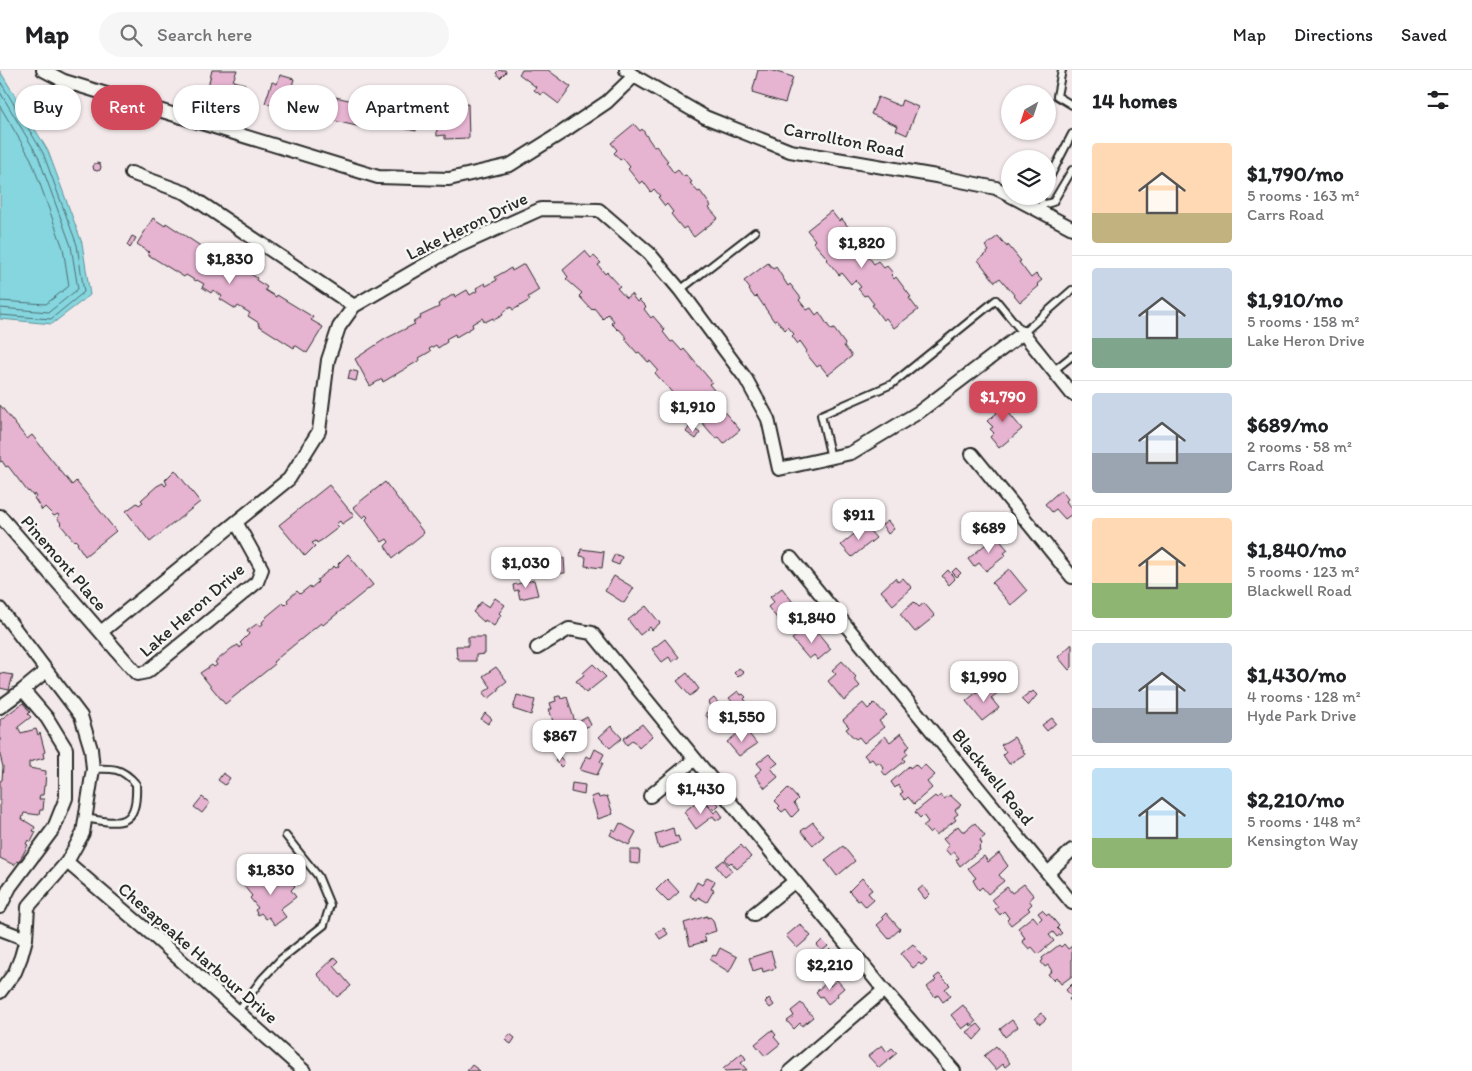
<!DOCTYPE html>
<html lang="en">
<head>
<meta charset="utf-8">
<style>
  body { margin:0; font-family:Itim,sans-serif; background:#f6f6f6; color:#202124; height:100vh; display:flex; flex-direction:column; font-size:19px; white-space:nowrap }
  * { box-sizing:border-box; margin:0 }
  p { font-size:16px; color:#757577 }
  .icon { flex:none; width:28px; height:28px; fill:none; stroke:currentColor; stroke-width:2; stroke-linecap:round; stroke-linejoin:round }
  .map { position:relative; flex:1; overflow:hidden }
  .panel { display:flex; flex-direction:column; background:#fff; width:400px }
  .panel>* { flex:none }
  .hud { position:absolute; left:15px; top:15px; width:475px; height:45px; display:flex; gap:10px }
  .needle { width:32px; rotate:219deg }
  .tools { position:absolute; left:1001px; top:15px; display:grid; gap:10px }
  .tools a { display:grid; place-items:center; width:55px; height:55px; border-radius:50%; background:#fff; box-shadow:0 1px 4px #0004; font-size:25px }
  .price { position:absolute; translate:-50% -42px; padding:0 11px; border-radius:10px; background:#fff; color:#222; font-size:16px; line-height:32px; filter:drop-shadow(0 1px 2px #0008) }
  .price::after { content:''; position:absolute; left:50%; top:30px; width:15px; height:11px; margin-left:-8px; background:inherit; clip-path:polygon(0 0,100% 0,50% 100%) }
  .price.on { background:#d1495b; color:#fff }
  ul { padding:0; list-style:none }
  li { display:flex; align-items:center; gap:15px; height:125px; padding:0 20px }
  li+li { border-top:1px solid #e0e0e0 }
  li span { display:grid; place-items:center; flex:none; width:140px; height:100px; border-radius:5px; color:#555 }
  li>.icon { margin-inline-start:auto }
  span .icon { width:60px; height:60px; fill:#fffc; stroke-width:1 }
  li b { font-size:21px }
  h2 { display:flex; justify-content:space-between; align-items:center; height:60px; padding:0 20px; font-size:21px }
  .pill { padding:0 18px; border-radius:22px; background:#fff; box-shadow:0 1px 4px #0004; font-size:18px; line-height:45px }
  .pill.on { background:#d1495b; color:#fff }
  header { display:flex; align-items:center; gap:30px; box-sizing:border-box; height:70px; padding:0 25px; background:#fff; border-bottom:1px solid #e0e0e0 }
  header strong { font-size:24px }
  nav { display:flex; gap:28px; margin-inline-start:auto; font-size:18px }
  .search { width:350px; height:45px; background:#f6f6f6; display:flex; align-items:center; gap:12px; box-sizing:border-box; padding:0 18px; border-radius:28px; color:#757577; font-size:19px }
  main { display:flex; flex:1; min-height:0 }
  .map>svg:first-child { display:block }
  .water { fill:#85d6df; stroke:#619297 }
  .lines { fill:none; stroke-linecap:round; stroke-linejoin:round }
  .shore { stroke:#4f6f73; stroke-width:1 }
  .building { fill:#e6b3d1; stroke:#2b2b2b }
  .lane-casing { stroke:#2b2b2b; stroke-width:10 }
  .street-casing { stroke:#2b2b2b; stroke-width:16 }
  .lane { stroke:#f6f6f2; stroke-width:6 }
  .street { stroke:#f6f6f2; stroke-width:12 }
  .labels { text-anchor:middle; stroke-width:5; stroke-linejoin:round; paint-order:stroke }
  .street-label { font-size:18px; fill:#2b2b2b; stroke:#f6f6f2 }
</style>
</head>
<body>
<header>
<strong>Map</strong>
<div class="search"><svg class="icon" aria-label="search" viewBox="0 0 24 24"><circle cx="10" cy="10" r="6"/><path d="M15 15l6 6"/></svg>Search here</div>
<nav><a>Map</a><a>Directions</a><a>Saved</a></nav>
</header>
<main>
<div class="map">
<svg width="1072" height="1001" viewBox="0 0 1072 1001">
  <rect width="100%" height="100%" fill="#f3e9eb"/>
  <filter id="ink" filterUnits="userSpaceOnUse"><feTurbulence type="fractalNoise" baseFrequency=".02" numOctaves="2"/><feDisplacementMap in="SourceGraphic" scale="10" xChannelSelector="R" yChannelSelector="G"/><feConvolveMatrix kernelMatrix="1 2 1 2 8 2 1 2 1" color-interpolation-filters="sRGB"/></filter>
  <g filter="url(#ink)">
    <path class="water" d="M0,1L48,81L82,173L90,225L52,254L0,249Z"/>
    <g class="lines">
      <path class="shore" d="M0,11L43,83L77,175L84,222L51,249L0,245
        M0,22L38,86L71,176L78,219L49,242L0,238
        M0,36L31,89L63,178L69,216L46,234L0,231"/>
    </g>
    <path class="building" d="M212,0H237L233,11L245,14L241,30L207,21Z
      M499,0H505L506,2L500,8L496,3Z
      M522,0H548L571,17L559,34L543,22L541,25L534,20L536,17L519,4Z
      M758,0H770L793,7L785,33L752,23Z
      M280,5L294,9L292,16L306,20L299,43L265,33L272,12L277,14Z
      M412,25L423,27L416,61L397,57L398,54L390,53L394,28L411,31Z
      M331,26L353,31L351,39L365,42L361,57L326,49Z
      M878,27L900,36L902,30L918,37L907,65L896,60L898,56L871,44Z
      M468,34L469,68L445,69V65L437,66L436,44L457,43L456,35Z
      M634,54L640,61L642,59L654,77L656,76L668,91L666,92L674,103L678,100L683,106L686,105L692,112L690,113L698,122L700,121L711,136L709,138L718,148L694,167L686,157L683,159L671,144L673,142L667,134L665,136L658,127L660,126L654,119L651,122L643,111L640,114L628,99L630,97L623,88L620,90L614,83L617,80L611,73Z
      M93 97a4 4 0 1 1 8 0a4 4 0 1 1-8 0Z
      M831,141L839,151L842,149L867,181L866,183L874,194L878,191L884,198L887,196L893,203L891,205L894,209L896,207L911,227L909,228L918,240L894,258L886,248L883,250L872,235L874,234L867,225L864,226L860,221L858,219L861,217L855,210L851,214L842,203L839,205L827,190L828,189L813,172L815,170L807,160Z
      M153,148L165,156L166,153L202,177L201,178L212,185L213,184L220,189L222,186L230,191L229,194L239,200L240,197L257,208L256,210L267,217L265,220L276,227L277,225L313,247L311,250L323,257L307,283L295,275L294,278L258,255L259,253L248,246L250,243L238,236L236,239L220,229L222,226L213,220L211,223L202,217L204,214L197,210L196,211L186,205L184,207L147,184L149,182L137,174Z
      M132,166L136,168L130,178L127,175Z
      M998,166L1007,177L1008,175L1021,191L1019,192L1031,208L1036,204L1042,210L1037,214L1039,216L1020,232L1000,208L995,212L978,190L989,181L985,176Z
      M585,181L591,188L594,186L601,193L598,195L605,204L607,202L620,216L617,218L626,228L631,224L637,232L639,230L646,237L644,239L651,248L653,246L665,260L663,262L671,272L673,271L682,281L684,279L712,312L709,314L717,324L694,344L685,333L683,335L655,303L658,300L650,291L648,292L639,282L637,283L625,269L627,268L619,259L618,260L611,253L614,251L608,244L603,249L594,238L592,240L579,226L582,223L566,209L568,207L563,200Z
      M768,193L773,199L776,197L788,216L790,214L801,228L799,230L807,240L811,238L816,245L819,242L831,260L834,259L845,274L844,276L852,286L828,305L820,295L817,297L805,282L807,281L800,271L798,274L792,266L794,264L788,257L785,260L777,250L774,251L757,226L755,228L749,220L750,219L744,211Z
      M524,194L539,220L528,227L530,230L513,240L511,237L502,243L503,245L494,250L493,248L485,252L482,248L472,254L473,257L456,267L455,264L446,269L447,272L438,278L436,275L429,279L431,281L419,288L420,290L383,312L382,309L370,316L355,289L385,269L415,254L413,252L421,248L420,246L439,237L438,234L454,224L455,227L467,220L470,225L477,221L476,218L485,213L486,216L497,210L495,207L511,198L512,201Z
      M350,300L358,302L356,311L348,309Z
      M1008,324L1014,331L1005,338L1022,359L999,378L990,367L994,363L990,359L993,357L987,351L997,343L992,337Z
      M713,329L740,360L724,373L719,367L716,369L711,363L695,344Z
      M0,335L27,369L32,365L72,415L76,411L116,461L85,486L77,474L78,473L75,470L74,471L60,454L61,453L57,448L59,446L58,444L54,446L45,437L42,440L34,428L36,427L34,424L33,426L29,421L28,422L8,396L6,397L2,391L0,392Z
      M690,356L700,363L696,369L686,362Z
      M175,400L200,432L150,472L126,441L137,433L139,435L143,432L141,430L157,416L163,413L165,416L167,414L165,410Z
      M385,412L424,463L393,488L385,476L389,472L387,469L382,472L369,455L366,449L368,447L366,445L363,448L353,437Z
      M329,415L354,446L342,454L340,451L336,454L339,457L322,470L317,473L316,471L312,473L315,476L305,486L279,455Z
      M1061,420L1068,429L1066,431L1072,440V444L1065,449L1056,439L1052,442L1045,434Z
      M888,451L894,459L888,464L882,455Z
      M865,455L876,468L852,487L841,475Z
      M997,467L1008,480L1004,483L1006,485L986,501L979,493L974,497L968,489L992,469L993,470Z
      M581,479L604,482L602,498L585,496L586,487L580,486Z
      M348,484L373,515L323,555L321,553L273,592L275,594L225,634L200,603L212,595L214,597L217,595L215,592L232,578L238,575L240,578L242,575L240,573L249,564L247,561L258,553L260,556L263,554L262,552L266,548V547L283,533L285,535L288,532L287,530L297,521L300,524L310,516L311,518L318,512L317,510L334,496L336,498L339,496L338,494Z
      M615,484L622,487L619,495L611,492Z
      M564,488L565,503L547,504L546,490Z
      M956,498L961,503L957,507L952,502Z
      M1009,499L1027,521L1011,535L992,513Z
      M948,500L955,509L949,515L942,506Z
      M614,506L634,518L624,533L605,521Z
      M895,508L898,512L903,508L912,518L893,535L881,521Z
      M534,510L538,525L520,529L518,520L514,521L513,515Z
      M782,518L802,544L784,557L768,537L774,532L770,527Z
      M495,528L505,535L499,543L501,545L494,556L485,550L484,552L473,542L481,532L489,537Z
      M914,532L919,537L924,533L935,546L915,562L900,544Z
      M646,536L660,553L652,560L650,557L640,565L628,550Z
      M809,556L816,565L818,563L831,579L818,590L814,585L809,589L792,569Z
      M468,567H485V584L476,585V591H459V588H457L456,576H468Z
      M665,569L679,587L672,592L669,587L662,592L652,579Z
      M1072,574V597L1069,600L1058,587Z
      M842,591L856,607L854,609L860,616L844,631L828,611L836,604L832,600Z
      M593,594L606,607L586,623L576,611L584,605L583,603Z
      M496,597L507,611L498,618L499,620L488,629L483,623L491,617L483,606Z
      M739,598L744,602L738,607L734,603Z
      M0,603L13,605L9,620L0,618Z
      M687,603L699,619L690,626L677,611Z
      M988,613L993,618L988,622L983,617Z
      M999,614L1003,619L991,628L999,638L982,651L966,631L982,618L987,624Z
      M738,621L741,625L743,624L746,627L744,629L749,634L740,641L729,628Z
      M1033,621L1037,625L1028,636L1021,629L1030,622L1031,623Z
      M517,625L535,630L531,645L513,639Z
      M559,626H560L561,629L567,627L575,652L555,658L549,639H552L550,633L556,631L555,627Z
      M714,628L730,647L716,658L705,644L712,638L708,633Z
      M23,633L30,642L28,644L31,647L18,657L21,663L36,659L38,665L40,663L45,682L43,683L44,688L29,692V698L46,701L45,716H44L43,725H40L39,729H44L43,740H40L39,745L24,743L22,749L35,757L33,761L36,762L31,772L28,770L26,774L28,775L19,792L17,791L14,795L0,788V711L2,710L3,697L0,685V650Z
      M863,633L868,639L874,633L887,645L879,651L884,657L864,673L859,667L856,669L851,665L846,659L849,657L843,650Z
      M485,643L492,649L488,654L481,649Z
      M587,647L591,655L584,658L580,651Z
      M1052,648L1056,653L1047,661L1042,655Z
      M642,654L652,666L639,678L633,670L627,675L623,669Z
      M611,656L622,668L610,678L599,667Z
      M746,660L757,674L739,686L727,672L737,664L739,666Z
      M901,663L910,676L905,680L908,684L903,688L905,691L886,706L882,701L884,698L879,692L876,694L872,689L869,691L864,685L885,666L890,672Z
      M1014,667L1025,684L1009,694L1003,685L1006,682L1001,675Z
      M595,679L604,684L600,692L603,693L597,705L580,700L586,686L591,688Z
      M769,684L778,693L771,698L778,707L765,718L755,705L762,699L757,693Z
      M560,687L565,693L561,697L555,691Z
      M915,694L920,699L925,695L935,705L927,712L932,718L914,734L908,727L905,730L900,724L903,722L898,715L895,718L891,712L909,696L910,698Z
      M223,703L230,708L225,715L218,710Z
      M572,713L585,715L584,725L571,722Z
      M788,718L798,729L794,733L799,740L792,747L786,739L782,742L778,738L780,736L775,731Z
      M598,725L599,728L607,726L613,744L598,749L591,727Z
      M941,725L944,729L950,725L961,735L955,740L958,744L954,747L956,750L936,765L932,760L929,763L923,756L928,752L923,745L920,748L915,742L935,726L937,728Z
      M202,727L210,733L202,743L194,737Z
      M712,727L719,735L714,740L707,733Z
      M696,732L702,739L707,734L714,743L718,740L723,747L719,750L715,749L713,746L696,759L684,742Z
      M813,752L824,766L813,775L801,761Z
      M620,753L636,762L629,775L610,765L613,759L616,761Z
      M975,753L985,766L980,770L982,774L979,777L980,780L960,796L956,790L959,788L954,782L950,785L945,779L949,776L943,769L958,756L962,761H965Z
      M673,758L675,767L678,766L680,772L659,779L655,764Z
      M741,775L751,787L737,799L731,792L729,794L725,789Z
      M843,776L855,791L837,806L825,790Z
      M630,780H640L639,794L630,793Z
      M999,783L1008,796L999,805L1004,811L988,824L982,817L979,820L975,814L973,810L976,808L968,798L984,786L988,792Z
      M724,790L732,801L725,807L716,796Z
      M266,800L278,814L287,807L295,816L291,820L296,827L280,839L286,847L275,855L269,847L266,849L261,843L258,845L255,840L258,838L250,828L252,826L244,816Z
      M707,807L715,811L711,819L714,820L707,832L698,827L697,830L690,826L697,812L702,815Z
      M862,808L872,820L868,823L874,830L866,837L860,830L858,831L849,821Z
      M667,809L679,822L668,832L656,820Z
      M1024,814L1034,826L1029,830L1032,834L1028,838L1030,840L1011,855L1007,850L1009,848L1004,841L1000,845L995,839L998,837L992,829L1007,817L1012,823Z
      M923,816L930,824L925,829L918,820Z
      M1042,840L1047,845L1049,844L1059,856L1057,858L1062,863L1057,867L1053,862L1049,865L1054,871L1038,884L1032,877L1029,879L1022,871L1025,868L1018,858L1033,846L1038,852L1042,848L1038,843Z
      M886,843L900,859L889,869L877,855L884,849L882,847Z
      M707,846V848L710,847L713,850L716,861L704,865L706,871L690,876L684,853Z
      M800,854L811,866L797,878L786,866Z
      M664,858L668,864L660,869L656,863Z
      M822,870L828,876L822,881L817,875Z
      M913,874L927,891L921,895L919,893L913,898L901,884Z
      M1064,874L1068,879L1072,876V906L1061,914L1056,907L1053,910L1048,904L1052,901L1048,895L1045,897L1041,892L1043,890L1042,888L1059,875L1061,877Z
      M720,878L737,887L729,902L710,890L713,885L716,886Z
      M830,879L836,886L831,890L825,884Z
      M771,881L776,898L763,902L762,898L753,901L749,888Z
      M335,887L339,891L334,896L351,916L337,927L317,904Z
      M939,904L950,915L945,919L951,926L943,932L938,925L935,927L927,917L936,910L934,908Z
      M837,910L844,918L837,924L838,926L828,934L822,926L820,927L816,922L827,912L830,916Z
      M1072,914V933L1069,929L1072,927L1066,920Z
      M769,928L774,935L770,938L765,932Z
      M801,933L813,947L802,956L800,953L794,959L787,951L794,946L791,941Z
      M963,935L976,952L971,956L970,953L962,959L951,945Z
      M1041,943L1046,949L1040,954L1035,948Z
      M1012,950L1018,957L1005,967L1000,959Z
      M978,954L983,960L974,970L967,962Z
      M772,960L776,965L774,967L780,974L765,986L755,974Z
      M510,964L515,968L511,974L505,970Z
      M882,975L887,982L892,978L897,983L879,998L868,986Z
      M996,976L1010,993L1005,997L1003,994L996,1000L984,986Z
      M742,983L746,989L741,993L747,1000L725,1001L723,999Z
      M472,995L480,1001H467Z"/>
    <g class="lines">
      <defs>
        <path id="lane" d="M1062,0L1057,26L1072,35
          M1048,111L1072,64
          M1041,126L1042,135L1041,137
          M1042,135L1053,132L1072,100
          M680,220L755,162
          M1053,301L1072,286
          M831,388L821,345L892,314L996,230L1023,263L1072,220
          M86,748C121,755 138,757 136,714C122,698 114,698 93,699
          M238,941L262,909L281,889L324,855L330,835L318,806L286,766"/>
        <path id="street" d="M43,0L64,11L378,107L449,109L510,95L561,63L607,32L634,6
          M626,0L634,6L705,47L790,81L936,106L996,118L1010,125
          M131,103L186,123L354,236
          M1011,126L1072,158
          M972,384L1072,507
          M0,446L137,604L147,602L257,512L262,499L236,452
          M791,488L1072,833
          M0,539L81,646L91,679L93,699L83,763L67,792L28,837L26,869L21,887L15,902L0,922
          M101,562L289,409L319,361L328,290L339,257L354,236L452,179L541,139L599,140L649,183L680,220L746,309L768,349L779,399L851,383L919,342L1023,263L1072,324
          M537,578L569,559L592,563L884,920L954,1001
          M0,637L23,620
          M650,726L695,689
          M67,792L156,868L304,1001
          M1048,803L1072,780
          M0,837L10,817L54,758L66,728V679L47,648L23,620L46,601
          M754,844L795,811
          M0,859L26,869
          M790,1001L884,920"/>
      </defs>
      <use href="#lane" class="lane-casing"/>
      <use href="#street" class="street-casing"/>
      <use href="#lane" class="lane"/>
      <use href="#street" class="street"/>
    </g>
  </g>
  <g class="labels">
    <g class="street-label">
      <text transform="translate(844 70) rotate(11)" y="6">Carrollton Road</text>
      <text transform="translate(467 156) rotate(-26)" y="6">Lake Heron Drive</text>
      <text transform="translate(64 493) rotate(49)" y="6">Pinemont Place</text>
      <text transform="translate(192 540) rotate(-41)" y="6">Lake Heron Drive</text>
      <text transform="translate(993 707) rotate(51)" y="6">Blackwell Road</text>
      <text transform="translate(198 883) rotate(41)" y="6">Chesapeake Harbour Drive</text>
    </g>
  </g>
</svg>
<div class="tools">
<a><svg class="needle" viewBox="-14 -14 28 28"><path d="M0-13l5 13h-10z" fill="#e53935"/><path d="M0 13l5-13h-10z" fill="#757577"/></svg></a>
<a><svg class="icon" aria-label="layers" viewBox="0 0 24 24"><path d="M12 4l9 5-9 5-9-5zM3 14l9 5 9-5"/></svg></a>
</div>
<b class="price" style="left:862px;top:199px">$1,820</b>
<b class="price" style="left:230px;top:215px">$1,830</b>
<b class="price on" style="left:1003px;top:353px">$1,790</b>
<b class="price" style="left:693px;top:363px">$1,910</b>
<b class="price" style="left:859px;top:471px">$911</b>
<b class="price" style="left:989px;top:484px">$689</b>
<b class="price" style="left:526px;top:519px">$1,030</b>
<b class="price" style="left:812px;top:574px">$1,840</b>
<b class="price" style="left:984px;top:633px">$1,990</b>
<b class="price" style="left:742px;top:673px">$1,550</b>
<b class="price" style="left:560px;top:692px">$867</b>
<b class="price" style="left:701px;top:745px">$1,430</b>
<b class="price" style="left:271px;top:826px">$1,830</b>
<b class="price" style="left:830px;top:921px">$2,210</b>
<div class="hud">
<a class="pill">Buy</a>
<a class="pill on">Rent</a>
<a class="pill">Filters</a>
<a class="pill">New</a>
<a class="pill">Apartment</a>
</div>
</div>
<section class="panel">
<h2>14 homes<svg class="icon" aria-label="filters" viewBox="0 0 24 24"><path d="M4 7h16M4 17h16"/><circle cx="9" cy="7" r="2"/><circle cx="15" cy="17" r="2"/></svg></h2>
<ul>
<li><span style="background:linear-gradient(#ffd9b3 70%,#c2b280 0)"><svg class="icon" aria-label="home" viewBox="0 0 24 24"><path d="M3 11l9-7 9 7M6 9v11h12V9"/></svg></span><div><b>$1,790/mo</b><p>5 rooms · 163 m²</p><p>Carrs Road</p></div></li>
<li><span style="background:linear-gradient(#c9d6e8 70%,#7fa58c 0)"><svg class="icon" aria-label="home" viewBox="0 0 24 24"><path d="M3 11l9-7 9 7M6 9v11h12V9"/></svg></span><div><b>$1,910/mo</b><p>5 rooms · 158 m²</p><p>Lake Heron Drive</p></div></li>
<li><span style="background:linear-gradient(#c9d6e8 60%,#9aa5b1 0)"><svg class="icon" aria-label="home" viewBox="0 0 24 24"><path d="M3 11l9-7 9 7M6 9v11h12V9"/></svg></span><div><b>$689/mo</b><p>2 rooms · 58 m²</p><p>Carrs Road</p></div></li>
<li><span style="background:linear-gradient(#ffd9b3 65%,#8fb573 0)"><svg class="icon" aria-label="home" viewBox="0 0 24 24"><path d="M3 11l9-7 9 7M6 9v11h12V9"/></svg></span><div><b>$1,840/mo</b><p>5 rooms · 123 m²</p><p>Blackwell Road</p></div></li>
<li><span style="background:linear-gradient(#c9d6e8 65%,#9aa5b1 0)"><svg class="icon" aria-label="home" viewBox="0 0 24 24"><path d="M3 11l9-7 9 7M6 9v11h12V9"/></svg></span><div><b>$1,430/mo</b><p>4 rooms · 128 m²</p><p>Hyde Park Drive</p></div></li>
<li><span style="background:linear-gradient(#bfe0f5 70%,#8fb573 0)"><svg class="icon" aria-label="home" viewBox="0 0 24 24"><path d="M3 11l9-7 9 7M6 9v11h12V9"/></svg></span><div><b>$2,210/mo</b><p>5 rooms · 148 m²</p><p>Kensington Way</p></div></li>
</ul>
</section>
</main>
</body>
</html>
